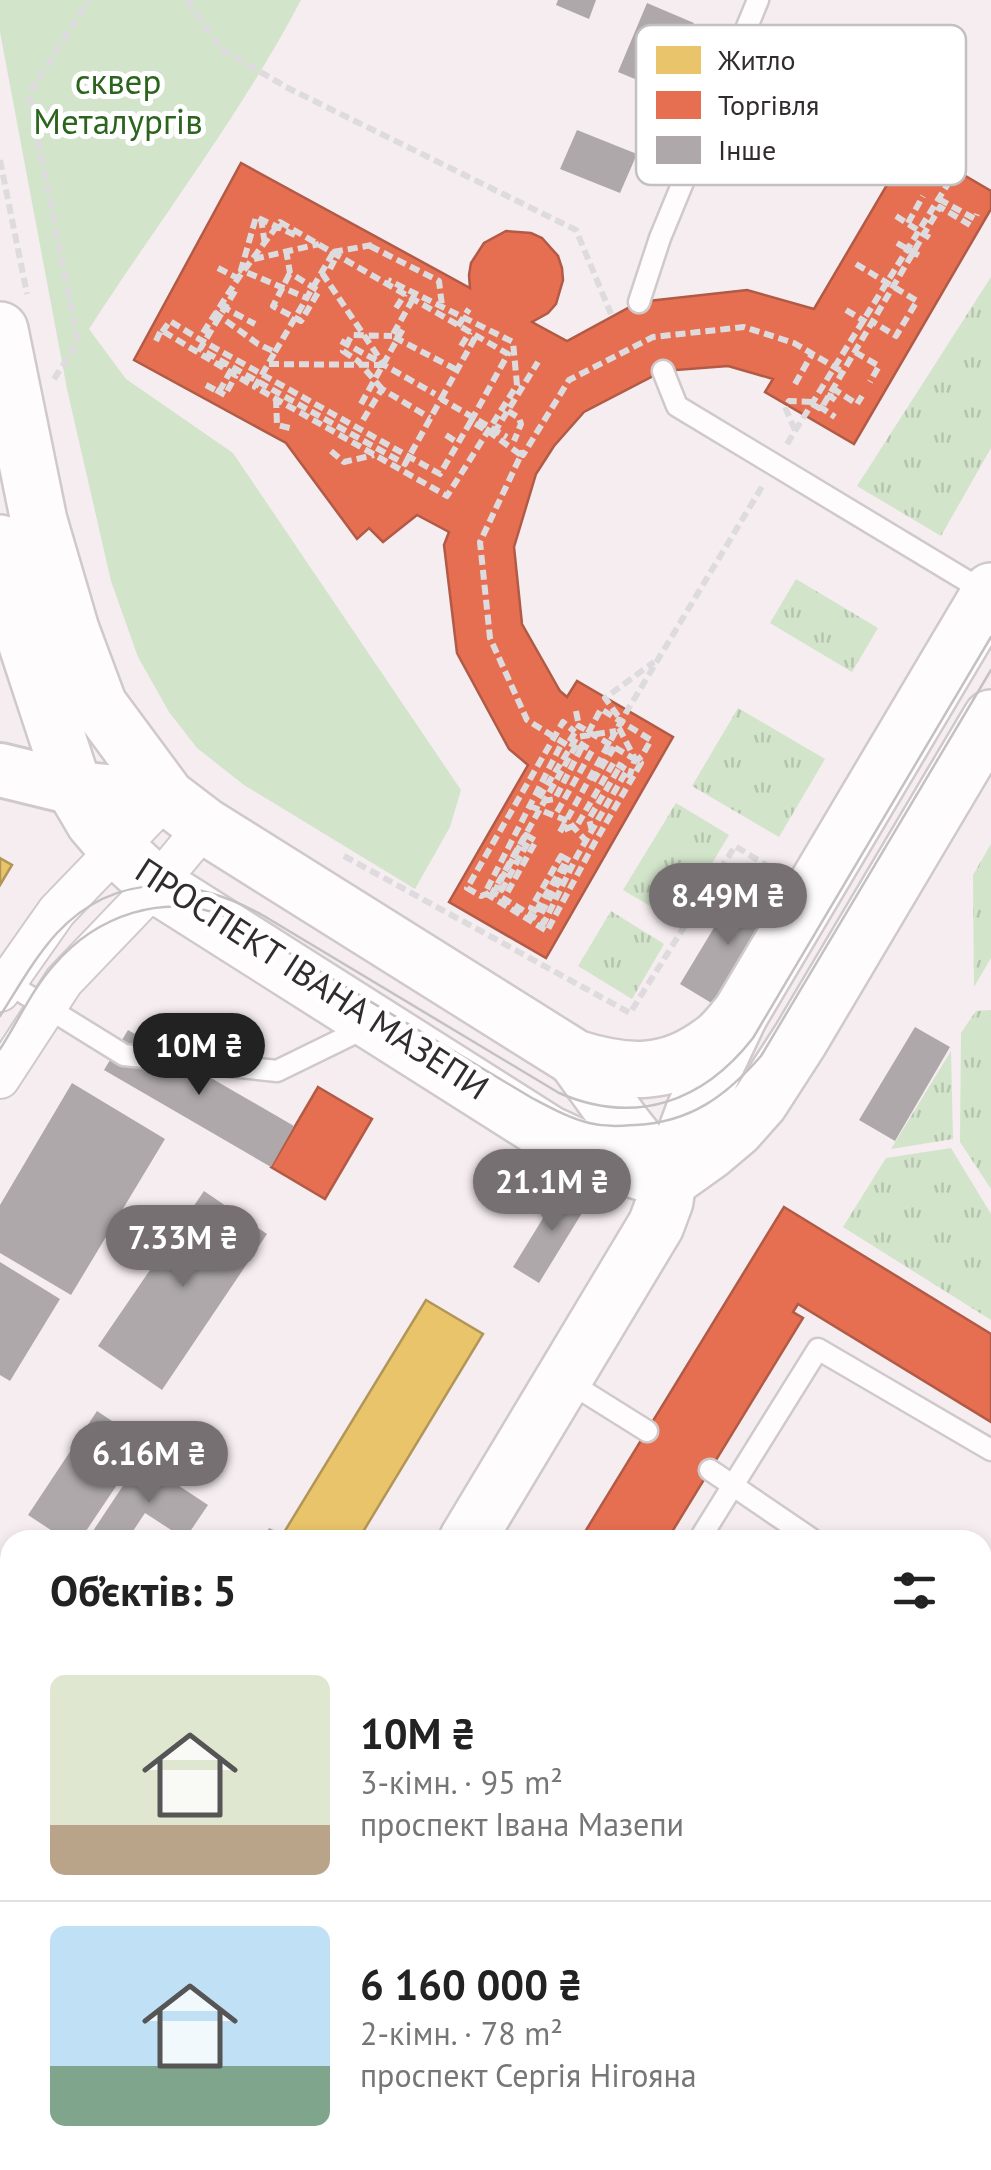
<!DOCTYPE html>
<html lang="uk">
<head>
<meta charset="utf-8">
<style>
  body { margin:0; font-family:"PT Sans",sans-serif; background:#f2f2f2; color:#222; height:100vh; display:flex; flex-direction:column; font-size:38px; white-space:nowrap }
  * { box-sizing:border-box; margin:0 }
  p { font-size:32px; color:#767676 }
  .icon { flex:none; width:55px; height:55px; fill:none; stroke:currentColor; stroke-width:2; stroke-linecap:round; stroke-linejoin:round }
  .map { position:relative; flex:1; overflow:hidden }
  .panel { position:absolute; left:0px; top:1530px; width:992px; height:640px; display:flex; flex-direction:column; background:#fff; border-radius:30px 30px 0 0; box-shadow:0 5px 15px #0003 }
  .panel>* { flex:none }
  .price { position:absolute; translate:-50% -85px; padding:0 22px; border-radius:35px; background:#777073; color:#fff; font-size:32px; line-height:65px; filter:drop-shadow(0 2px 5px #0008) }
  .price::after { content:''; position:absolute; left:50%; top:60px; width:30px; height:22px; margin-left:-15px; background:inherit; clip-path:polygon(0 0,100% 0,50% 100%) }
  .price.current { background:#222; color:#fff }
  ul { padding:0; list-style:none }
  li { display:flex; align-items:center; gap:30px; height:250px; padding:0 50px }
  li+li { border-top:2px solid #e0e0e0 }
  li span { display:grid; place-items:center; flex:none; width:280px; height:200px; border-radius:15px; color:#555 }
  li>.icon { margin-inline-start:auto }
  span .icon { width:120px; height:120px; fill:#fffc; stroke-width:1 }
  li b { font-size:42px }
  h2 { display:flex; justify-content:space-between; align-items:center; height:120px; padding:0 50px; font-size:42px }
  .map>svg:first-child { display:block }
  .grass { fill:url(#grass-tufts) }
  .park { fill:#d2e4ca }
  .homes { fill:#e9c46a; stroke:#b29658; stroke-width:2.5 }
  .shops { fill:#e76f51; stroke:#b15b47; stroke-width:2.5 }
  .building { fill:#aea8ab }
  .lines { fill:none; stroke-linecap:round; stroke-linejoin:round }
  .lane-casing { stroke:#d0c9cc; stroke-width:25 }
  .street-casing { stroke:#d0c9cc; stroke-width:42 }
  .secondary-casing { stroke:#d0c9cc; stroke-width:58 }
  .primary-casing { stroke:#d0c9cc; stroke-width:60 }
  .highway-casing { stroke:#d0c9cc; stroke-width:60 }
  .path { stroke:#dddbdd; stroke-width:6; stroke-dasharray:10 5; stroke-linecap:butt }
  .lane { stroke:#fefcfd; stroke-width:20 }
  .street { stroke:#fefcfd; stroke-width:38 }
  .secondary { stroke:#fefcfd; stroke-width:52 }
  .primary { stroke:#fefcfd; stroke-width:55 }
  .highway { stroke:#fefcfd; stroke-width:55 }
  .tram { stroke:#c3c1c2; stroke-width:2.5 }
  .labels { text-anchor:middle; stroke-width:10; stroke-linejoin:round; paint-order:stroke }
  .park-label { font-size:35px; fill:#2b641c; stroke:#fff }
  .street-label { font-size:35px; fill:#322c2f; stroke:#fff }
  .key { fill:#fff; stroke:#c2c0c1; stroke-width:2.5 }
  .key-label { font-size:28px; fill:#322c2f }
</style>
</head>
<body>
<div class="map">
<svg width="991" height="2170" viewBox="0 0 991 2170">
  <defs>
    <pattern id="grass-tufts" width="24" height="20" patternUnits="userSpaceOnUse" patternTransform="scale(2.5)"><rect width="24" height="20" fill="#d2e4ca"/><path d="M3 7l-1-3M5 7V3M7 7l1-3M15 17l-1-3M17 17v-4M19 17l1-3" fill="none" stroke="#b5c4ae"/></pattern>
  </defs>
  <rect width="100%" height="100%" fill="#f6edf1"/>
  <path class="grass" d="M991,277V448L941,536L857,486Z
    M796,579L878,628L852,672L770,623Z
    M738,708L825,759L779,837L692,786Z
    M676,803L729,835L677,922L623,890Z
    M991,844V958L974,987L973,875Z
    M611,911L664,944L632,999L578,966Z
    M991,1010V1189L960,1142L961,1033L976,1011Z
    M951,1051L953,1139L891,1149Z
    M951,1148L991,1214V1320L843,1227L886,1158Z"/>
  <path class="park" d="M0,0H301C240,116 160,219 89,329L126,379L233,453L461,790L450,827L415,889L244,785L197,748L169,712L138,657L111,581L67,389L0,32Z"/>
  <path class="homes" d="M0,858L12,865L0,885Z
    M426,1300L483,1334L358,1540H293L283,1534Z
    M0,1664L10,1670V1728L0,1743Z
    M0,1868L10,1874V1940L0,1933Z"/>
  <path class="shops" d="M911,144L991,191V209L854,444L765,392L773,379L728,366L663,371L584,412L554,446L536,474L514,547L522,624L560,691L567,697L577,681L673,737L546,958L449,902L528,765L509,749L457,653L444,545L449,532L417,515L383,542L369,528L357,539L286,443L134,360L241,163L470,288L469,275L471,263L484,243L506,231L531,233L542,238L558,256L562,268L563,280L556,304L548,313L532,322L567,341L639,302L747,290L814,309Z
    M318,1087L372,1119L325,1199L271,1167Z
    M784,1207L991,1334V1422L798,1304L793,1312L803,1318L667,1540H580Z"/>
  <path class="building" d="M558,0H596L589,19L556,5Z
    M647,3L694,23L666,92L618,72Z
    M577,130L637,154L620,193L560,169Z
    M738,888L775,911L718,1007L680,984Z
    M915,1027L950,1047L895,1141L859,1120Z
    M128,1030L294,1126L271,1167L104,1070Z
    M72,1083L165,1139L71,1295L0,1253V1205Z
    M564,1184L590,1200L539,1283L513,1267Z
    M204,1191L267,1234L162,1390L98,1346Z
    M0,1262L60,1299L10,1381L0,1375Z
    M97,1411L145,1443L80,1540H66L28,1515Z
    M140,1460L208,1505L185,1539L145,1513L127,1540H87Z
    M269,1528L283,1534L293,1540H263Z
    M440,2160H529L534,2166L530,2170H440L445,2165Z
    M822,2160H850L845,2170H840Z"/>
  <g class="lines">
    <defs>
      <path id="lane" d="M639,302L660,238L758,0
        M663,371L677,406L987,593
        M6,982L124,1055L277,1071L367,1027
        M564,1379L647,1431
        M710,1470L813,1540
        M699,1540L818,1349L991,1450
        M918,2170L920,2160"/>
      <path id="street" d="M0,992L57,911L167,797
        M0,1079L64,981L156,885L205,826"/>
      <path id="secondary" d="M0,770L74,788L167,797"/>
      <path id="primary" d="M575,1058L624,1126L668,1181
        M467,1540L656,1225L665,1201L668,1181L694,1111L740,1014
        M93,2170L99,2160"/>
      <path id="highway" d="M0,330L39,521L71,630L99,705L167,797L205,826L575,1058C626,1074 667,1077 712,1043C723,1036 731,1024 740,1014L991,591
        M0,543L27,645L74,788L94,822L117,849L156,885L549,1134L603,1159L668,1181L710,1151L736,1129L760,1102L800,1040L991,718"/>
    </defs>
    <use href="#lane" class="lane-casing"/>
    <use href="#street" class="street-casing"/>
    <use href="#secondary" class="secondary-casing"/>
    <use href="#primary" class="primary-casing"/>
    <use href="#highway" class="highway-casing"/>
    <path class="path" d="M187,0L221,49L288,88L576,230L611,314
      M0,160L27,294
      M939,199L975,219L977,214
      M896,216L933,240
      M261,218L265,245
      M908,223L923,196
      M295,235L256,217L241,270L307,298
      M897,243L920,256
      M370,246L439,281L442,306
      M286,250L290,273L319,291L301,321L273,306L290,273
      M333,252L372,245
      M254,259L319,244
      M856,264L917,301L896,336L873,322
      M218,268L239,279
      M330,269L337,255
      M322,273L384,365L435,394
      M235,291L200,349L405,464L441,399L507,437
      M413,299L392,336L457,370
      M221,306L255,324
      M396,308L405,294
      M846,310L866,322
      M214,312L258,344L275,352L255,387L447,496L517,385L513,342L388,280
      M458,326L469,309
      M162,332L170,321L199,339
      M156,341L161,330L255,387
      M341,341L383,364
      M461,346L470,332
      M275,352L333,253L337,254
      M855,352L879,366L870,382
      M269,364L384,365
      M54,379L78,342L29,94L89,0
      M795,384L812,354
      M206,385L219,392L230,372
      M832,388L857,404L862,396
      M382,389L358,361L343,351L352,335L392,336
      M216,390L225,395L236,375
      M831,393L830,396L839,403
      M276,398L277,425L294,429
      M441,399L476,336
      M361,404L403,329
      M812,404L821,409L940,207L970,225
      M819,406L835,417
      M508,411L519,418L521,424L514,441
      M363,420L382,389L430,418
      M471,421L508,354L280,222L239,277L199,339L440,474L471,421L487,431
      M795,430L785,407L789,401L813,402
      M488,431L521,455L480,542L490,638L527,720L567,745L579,726L641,763L595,842L547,931L485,893L562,743
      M494,433L538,362
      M446,435L458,443
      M787,444L949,182L936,174
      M331,451L344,462L374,455
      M519,452L523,455L569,380L653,337L744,327L794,343L843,372
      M576,711L579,726
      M618,716L605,698L654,662
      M619,728L635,759L628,781
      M588,733L601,709L651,740L642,756L636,761
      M593,781L615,746
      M539,798L577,737L616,731
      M543,801L555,799L583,745
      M530,806L568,821L587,842
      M557,812L592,751L578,742L493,892L544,923L577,856L627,770L614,762L578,824L561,831
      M592,831L589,819L622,763
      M560,832L627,711L763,485
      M526,835L536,841L507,893L497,887Z
      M344,856L630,1013L735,846L774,870L772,873
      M561,856L570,861L541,914L531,908Z
      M501,891L531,837
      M489,893L481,896L467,888L563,722L575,732
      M536,911L568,858"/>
    <use href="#lane" class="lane"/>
    <use href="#street" class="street"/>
    <use href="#secondary" class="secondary"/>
    <use href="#primary" class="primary"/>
    <use href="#highway" class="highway"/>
    <path class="tram" d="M0,1016C18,988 35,957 57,933C117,869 194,877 264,916L559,1093C636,1126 703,1102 753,1038L991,637
      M0,1049C17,1023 33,988 54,965C96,916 164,891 227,917C236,921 245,927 254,932L532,1098C551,1108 569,1118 589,1123C605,1127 620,1126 636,1125C691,1122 726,1096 761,1056L991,670"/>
  </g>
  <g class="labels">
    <g class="park-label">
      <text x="118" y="94">сквер<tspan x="118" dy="40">Металургів</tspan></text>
    </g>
    <g class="street-label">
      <text transform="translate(312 979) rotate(33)" y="12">ПРОСПЕКТ ІВАНА МАЗЕПИ</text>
    </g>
  </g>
  <rect x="636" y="25" width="330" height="160" rx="15" class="key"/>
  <rect x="656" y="46" width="45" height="28" fill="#e9c46a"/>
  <rect x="656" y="91" width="45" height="28" fill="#e76f51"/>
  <rect x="656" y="136" width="45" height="28" fill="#aea8ab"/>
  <g class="key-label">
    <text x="718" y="70">Житло</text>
    <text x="718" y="115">Торгівля</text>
    <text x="718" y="160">Інше</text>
  </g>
</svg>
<b class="price" style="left:728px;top:948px">8.49M ₴</b>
<b class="price current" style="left:199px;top:1098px">10M ₴</b>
<b class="price" style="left:552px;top:1234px">21.1M ₴</b>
<b class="price" style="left:183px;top:1290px">7.33M ₴</b>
<b class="price" style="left:149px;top:1506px">6.16M ₴</b>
<section class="panel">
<h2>Об’єктів: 5<svg class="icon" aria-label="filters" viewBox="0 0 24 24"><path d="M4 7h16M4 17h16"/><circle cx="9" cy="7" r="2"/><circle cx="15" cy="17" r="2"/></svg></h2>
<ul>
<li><span style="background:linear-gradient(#dfe7d0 75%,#b9a48a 0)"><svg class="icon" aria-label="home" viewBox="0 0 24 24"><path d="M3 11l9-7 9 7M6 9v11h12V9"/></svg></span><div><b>10M ₴</b><p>3-кімн. · 95 m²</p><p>проспект Івана Мазепи</p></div></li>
<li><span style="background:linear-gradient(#bfe0f5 70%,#7fa58c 0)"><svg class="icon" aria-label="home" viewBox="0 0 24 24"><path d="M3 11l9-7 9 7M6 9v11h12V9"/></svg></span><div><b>6 160 000 ₴</b><p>2-кімн. · 78 m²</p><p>проспект Сергія Нігояна</p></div></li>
</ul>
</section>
</div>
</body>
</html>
